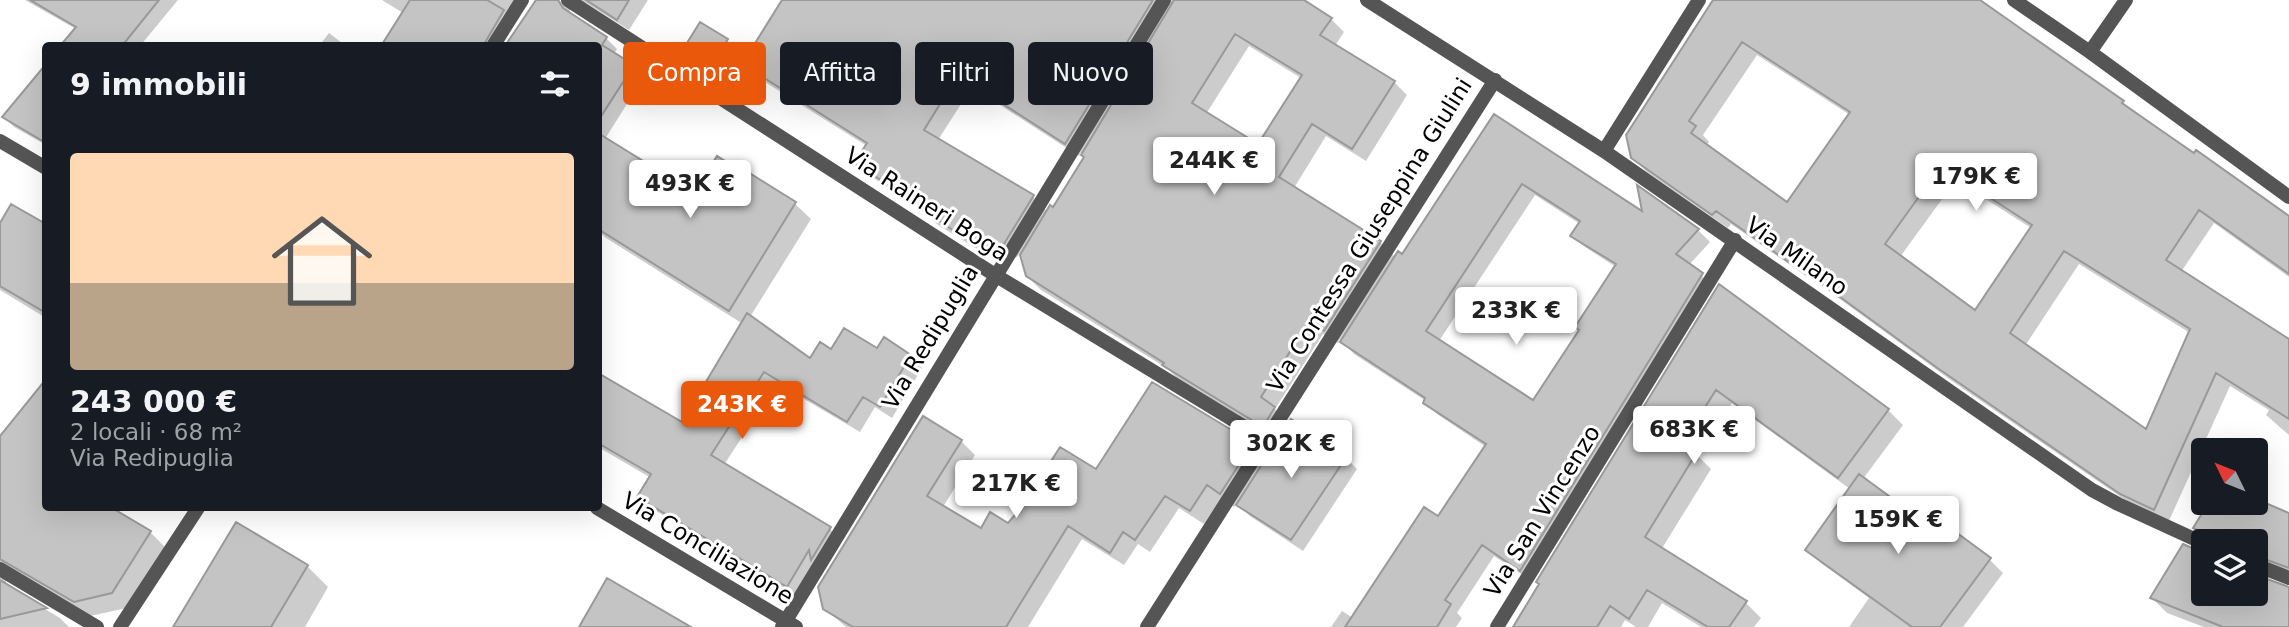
<!DOCTYPE html>
<html lang="it">
<head>
<meta charset="utf-8">
<style>
  body { margin:0; font-family:"DejaVu Sans",sans-serif; background:#242831; color:#f1f3f6; height:100vh; display:flex; flex-direction:column; font-size:26px; white-space:nowrap }
  * { box-sizing:border-box; margin:0 }
  p { font-size:23px; color:#9ea1a6 }
  .icon { flex:none; width:38px; height:38px; fill:none; stroke:currentColor; stroke-width:2; stroke-linecap:round; stroke-linejoin:round }
  .map { position:relative; flex:1; overflow:hidden }
  .panel { position:absolute; left:42px; top:42px; width:560px; height:469px; display:flex; flex-direction:column; background:#171b24; border-radius:7px; box-shadow:0 7px 28px #0002 }
  .panel>* { flex:none }
  .hud { position:absolute; left:623px; top:42px; width:665px; height:63px; display:flex; gap:14px }
  .needle { width:46px; rotate:313deg }
  .fabs { position:absolute; left:2191px; top:438px; display:grid; gap:14px }
  .fabs a { display:grid; place-items:center; width:77px; height:77px; border-radius:7px; background:#171b24; box-shadow:0 7px 28px #0002; font-size:35px }
  .price { position:absolute; translate:-50% -60px; padding:0 16px; border-radius:7px; background:#fff; color:#222; font-size:23px; line-height:46px; filter:drop-shadow(0 2px 4px #0008) }
  .price::after { content:''; position:absolute; left:50%; top:42px; width:21px; height:16px; margin-left:-10px; background:inherit; clip-path:polygon(0 0,100% 0,50% 100%) }
  .price.on { background:#ea580c; color:#fff }
  ul { padding:0; list-style:none }
  li { display:grid; align-content:center; gap:14px; height:371px; padding:0 28px }
  li+li { border-top:2px solid #363941 }
  li span { display:grid; place-items:center; height:217px; border-radius:7px; color:#555 }
  li>.icon { margin-inline-start:auto }
  span .icon { width:126px; height:126px; fill:#fffc; stroke-width:1 }
  li b { font-size:30px }
  h2 { display:flex; justify-content:space-between; align-items:center; height:84px; padding:0 28px; font-size:30px }
  .pill { padding:0 24px; border-radius:7px; background:#171b24; box-shadow:0 7px 28px #0002; font-size:24px; line-height:63px }
  .pill.on { background:#ea580c; color:#fff }
  .map>svg:first-child { display:block }
  .shadow { fill:#0003; fill-rule:evenodd }
  .building { fill:#c4c4c4; stroke:#999; stroke-width:2; fill-rule:evenodd }
  .lines { fill:none; stroke-linecap:round; stroke-linejoin:round }
  .street { stroke:#555; stroke-width:14 }
  .labels { text-anchor:middle; stroke-width:6; stroke-linejoin:round; paint-order:stroke }
  .street-label { font-size:23px; fill:#000; stroke:#fff }
</style>
</head>
<body>
<div class="map">
<svg width="2289" height="627" viewBox="0 0 2289 627">
  <rect width="100%" height="100%" fill="#fff"/>
  <path class="shadow" d="M25,0H178L140,46H63L76,29Z
    M382,0H520L500,46H383L403,13Z
    M559,0L570,9V15L606,38L617,49L614,54L633,66L644,77L598,150V46H507L532,5L549,16Z
    M569,0H648L629,30L586,3Z
    M784,0H1301L1331,19L1344,32L1335,46L1394,82L1407,95L1366,161L1326,136L1294,188L1380,242L1396,258L1402,256L1495,116L1645,215L1639,189L1698,230L1710,242L1689,265L1714,287L1533,582L1494,556L1457,613L1462,618L1456,627H1331L1342,611L1353,618L1439,519L1486,447L1437,414L1426,401L1354,354L1340,339L1338,343L1323,334L1275,409L1290,424L1346,458L1357,469L1303,551L1250,516L1237,503L1234,507L1221,498L1204,524L1179,508L1150,552L1138,544L1124,565L1082,539L1028,627H846L824,608L961,441L975,455L943,507L981,530L1008,525L1096,472L1251,444L1267,460L1279,440L1178,379L1168,369L1041,290L1027,276L1021,252L1017,257L998,262L935,223L921,208L870,176L856,163L867,146L757,77L744,64ZM1249,46L1301,78L1259,147L1206,114ZM972,87L1079,156L1081,152L1086,157L1053,209L1048,212L1033,197L938,140ZM1535,195L1580,224L1573,235L1585,247L1616,267L1581,330L1533,403L1439,341Z
    M1715,0H1980L2123,103L2134,113L2289,219V277L2214,223L2181,272L2289,341V435L2266,415L2269,410L2230,386L2168,523L2137,508L1952,381L1807,275L1806,276L1731,224L1728,228L1647,172L1632,157ZM1757,55L1850,115L1788,204L1706,146L1709,142L1703,135ZM1956,180L2031,228L1975,313L1900,257ZM2079,264L2190,333L2147,431L2025,346Z
    M329,33L346,46H319Z
    M727,41L732,47L716,73L684,51Z
    M46,66V145L14,127L4,117Z
    M680,186L698,191L795,204L811,219L750,317L811,360L832,352L878,350L910,356L922,368L892,418L875,407L860,432L777,383L724,465L830,529L842,541L799,597L651,508L639,496L651,478L598,447V384L683,425L743,324L606,238L598,231V210Z
    M0,226H46V318L0,290Z
    M1720,287L1888,410L1903,425L1863,479L1924,524L1989,559L2003,573L1963,627H1849L1869,598L1821,563L1808,550L1850,489L1732,403L1698,456L1711,469L1661,550L1746,603L1761,618L1754,627H1701L1662,603L1648,627H1636L1625,620L1621,627H1515Z
    M0,439L46,508H111L150,532L165,547L127,608L90,616L7,579L5,585L60,618L69,627H0Z
    M2256,500L2289,515V576L2266,572L2261,579L2289,589V627H2204L2167,613L2152,598L2184,547L2203,554V593H2256V541H2209L2196,528L2256,502Z
    M307,566L328,587L305,627H180Z"/>
  <path class="building" d="M30,0H159L122,46H60L76,27Z
    M410,0H487L504,10L483,46H381Z
    M536,0H558L563,8L607,37L602,45L634,65L598,121V46H505Z
    M586,0H629L617,20Z
    M782,0H1153L1065,144L958,75L924,130L1034,195L1004,244L984,250L920,209L922,206L854,163L867,143L742,64Z
    M1174,0H1304L1332,18L1320,35L1395,81L1352,149L1312,124L1279,177L1381,241L1324,331L1309,322L1261,397L1275,407L1263,427L1162,365L1164,363L1026,276L1020,255L1050,205L1053,207L1084,157L1081,155ZM1235,34L1302,75L1258,144L1192,103Z
    M1713,0H1980L2124,101L2122,103L2162,131L2194,153L2196,150L2289,216V274L2199,210L2166,260L2289,339V419L2216,373L2154,510L2120,494L1936,367L1792,262L1790,263L1716,211L1712,215L1631,158L1626,135ZM1742,42L1850,112L1787,202L1691,133L1696,126L1689,121ZM1941,166L2032,225L1975,310L1885,244ZM2064,251L2190,329L2146,429L2010,333Z
    M700,22L728,39L710,68L682,51Z
    M46,64V143L2,117Z
    M1494,114L1642,211L1637,185L1699,229L1676,254L1703,273L1520,571L1482,545L1445,600L1451,604L1437,627H1345L1424,507L1438,516L1486,444L1423,403L1425,398L1340,342L1398,251L1402,254ZM1522,184L1580,221L1570,236L1616,264L1575,327L1579,330L1533,400L1426,331Z
    M598,133L679,183L682,178L697,188L717,156L741,171L743,169L796,202L729,311L598,229Z
    M11,204L46,224V313L0,286V223Z
    M1719,284L1889,409L1838,478L1716,390L1682,443L1697,452L1645,537L1747,601L1729,627H1708L1647,590L1629,619L1610,606L1597,627H1513L1539,584L1536,582Z
    M747,313L810,358L820,342L831,349L844,328L877,348L884,337L911,355L880,407L863,397L847,422L764,372L711,455L831,527L811,560L809,550L787,587L637,497L651,474L598,443V373L682,422Z
    M46,379V508H112L151,531L112,593L74,602L0,559V436Z
    M1152,382L1253,443L1220,494L1207,485L1190,511L1165,496L1135,540L1123,532L1110,553L1068,526L1006,627H853L823,609L818,587L923,416L962,440L927,496L981,528L990,512L1008,523L1021,508L1060,447L1096,469Z
    M1291,419L1347,456L1291,540L1236,505Z
    M1859,474L1923,521L1930,513L1991,558L1940,627H1912L1805,550Z
    M2256,499L2289,513V568L2256,556V541H2212L2208,535L2193,528L2209,502H2256Z
    M236,522L308,565L271,627H173Z
    M2183,544L2203,553V593H2256V575L2289,587V627H2223L2150,598Z
    M607,578L691,627H579Z
    M0,580L47,608L0,619Z"/>
  <g class="lines">
    <path class="street" d="M568,0L995,275L1266,440
      M1367,0L1604,151L2092,490L2118,504L2203,543
      M2014,0L2090,52L2289,197
      M493,46L522,0
      M2090,52L2126,0
      M0,141L46,168
      M1604,151L1699,0
      M597,508L796,627
      M2256,565L2289,578
      M0,569L97,627
      M120,627L198,508
      M782,627L1164,0
      M1147,627L1495,80
      M1497,627L1735,240"/>
  </g>
  <g class="labels">
    <g class="street-label">
      <text transform="translate(927 204) rotate(33)" y="8">Via Raineri Boga</text>
      <text transform="translate(1369 235) rotate(-58)" y="8">Via Contessa Giuseppina Giulini</text>
      <text transform="translate(1797 256) rotate(35)" y="8">Via Milano</text>
      <text transform="translate(930 337) rotate(-59)" y="8">Via Redipuglia</text>
      <text transform="translate(1542 511) rotate(-58)" y="8">Via San Vincenzo</text>
      <text transform="translate(708 548) rotate(31)" y="8">Via Conciliazione</text>
    </g>
  </g>
</svg>
<div class="fabs">
<a><svg class="needle" viewBox="-14 -14 28 28"><path d="M0-13l5 13h-10z" fill="#e53935"/><path d="M0 13l5-13h-10z" fill="#9ea1a6"/></svg></a>
<a><svg class="icon" aria-label="layers" viewBox="0 0 24 24"><path d="M12 4l9 5-9 5-9-5zM3 14l9 5 9-5"/></svg></a>
</div>
<b class="price" style="left:1214px;top:197px">244K €</b>
<b class="price" style="left:1976px;top:213px">179K €</b>
<b class="price" style="left:690px;top:220px">493K €</b>
<b class="price" style="left:1516px;top:347px">233K €</b>
<b class="price on" style="left:742px;top:441px">243K €</b>
<b class="price" style="left:1694px;top:466px">683K €</b>
<b class="price" style="left:1291px;top:480px">302K €</b>
<b class="price" style="left:1016px;top:520px">217K €</b>
<b class="price" style="left:1898px;top:556px">159K €</b>
<div class="hud">
<a class="pill on">Compra</a>
<a class="pill">Affitta</a>
<a class="pill">Filtri</a>
<a class="pill">Nuovo</a>
</div>
<section class="panel">
<h2>9 immobili<svg class="icon" aria-label="filters" viewBox="0 0 24 24"><path d="M4 7h16M4 17h16"/><circle cx="9" cy="7" r="2"/><circle cx="15" cy="17" r="2"/></svg></h2>
<ul>
<li><span style="background:linear-gradient(#ffd9b3 60%,#b9a48a 0)"><svg class="icon" aria-label="home" viewBox="0 0 24 24"><path d="M3 11l9-7 9 7M6 9v11h12V9"/></svg></span><div><b>243 000 €</b><p>2 locali · 68 m²</p><p>Via Redipuglia</p></div></li>
</ul>
</section>
</div>
</body>
</html>
